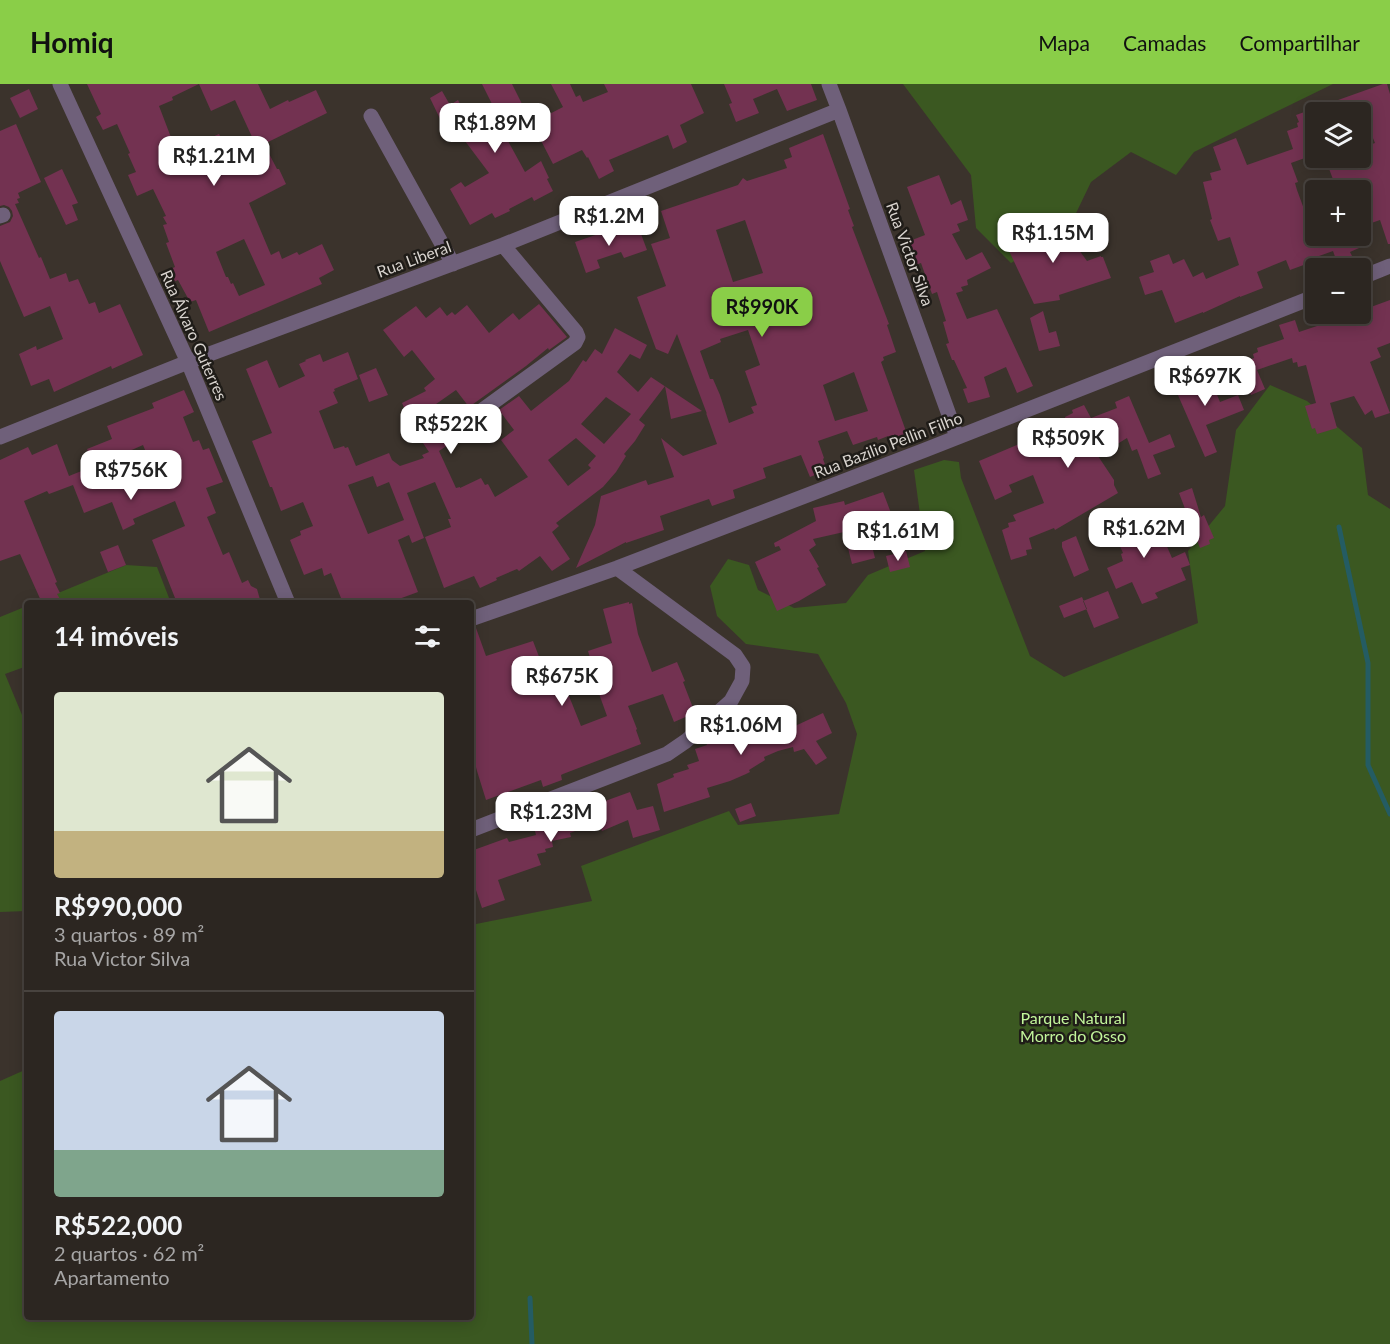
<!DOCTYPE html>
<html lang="pt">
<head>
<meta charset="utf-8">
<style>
  body { margin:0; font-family:Lato,sans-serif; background:#38322e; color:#f1f3f6; height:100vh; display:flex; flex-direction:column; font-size:22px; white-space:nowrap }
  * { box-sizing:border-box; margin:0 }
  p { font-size:20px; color:#a6a5a5 }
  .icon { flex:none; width:33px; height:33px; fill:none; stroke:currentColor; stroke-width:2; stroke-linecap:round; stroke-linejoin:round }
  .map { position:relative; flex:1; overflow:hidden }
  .side { position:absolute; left:24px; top:516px; width:450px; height:720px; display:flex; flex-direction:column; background:#2c2621; border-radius:6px; box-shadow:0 3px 15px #0003,0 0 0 2px #48433f }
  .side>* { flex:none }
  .fabs { position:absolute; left:1305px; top:18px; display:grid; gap:12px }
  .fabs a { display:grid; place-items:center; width:66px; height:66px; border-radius:6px; background:#2c2621; box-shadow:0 3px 15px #0003,0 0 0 2px #48433f; font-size:30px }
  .price { position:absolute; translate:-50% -51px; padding:0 14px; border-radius:12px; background:#fff; color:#222; font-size:20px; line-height:39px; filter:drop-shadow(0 2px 3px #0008) }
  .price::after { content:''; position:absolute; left:50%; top:36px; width:18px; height:14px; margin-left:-9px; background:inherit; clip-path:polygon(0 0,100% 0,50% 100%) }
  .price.selected { background:#8ace48; color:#111 }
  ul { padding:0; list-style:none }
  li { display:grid; align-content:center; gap:12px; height:318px; padding:0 30px }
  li+li { border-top:2px solid #48433f }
  li span { display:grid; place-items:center; height:186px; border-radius:6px; color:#555 }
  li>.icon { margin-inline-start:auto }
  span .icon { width:108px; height:108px; fill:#fffc; stroke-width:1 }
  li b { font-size:26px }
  h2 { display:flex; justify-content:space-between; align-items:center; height:72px; padding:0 30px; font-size:26px }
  header { display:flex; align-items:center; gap:36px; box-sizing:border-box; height:84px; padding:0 30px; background:#8ace48; color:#111 }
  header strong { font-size:28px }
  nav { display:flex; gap:33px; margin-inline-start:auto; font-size:21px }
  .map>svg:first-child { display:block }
  .green { fill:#3b5821 }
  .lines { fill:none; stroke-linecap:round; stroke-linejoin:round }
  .stream { stroke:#245c63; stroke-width:5 }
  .building { fill:#733251; fill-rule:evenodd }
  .minor { stroke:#6f607a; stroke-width:15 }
  .labels { text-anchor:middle; stroke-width:5; stroke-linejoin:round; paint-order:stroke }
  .street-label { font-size:16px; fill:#d9d4cf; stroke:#1f1c18 }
  .park-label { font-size:16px; fill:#c2f69b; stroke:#1f1c18 }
</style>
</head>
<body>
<header>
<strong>Homiq</strong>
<nav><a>Mapa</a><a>Camadas</a><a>Compartilhar</a></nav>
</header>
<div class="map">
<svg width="1390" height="1260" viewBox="0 0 1390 1260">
  <rect width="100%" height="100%" fill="#3b332c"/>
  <path class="green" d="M903,0H1333L1194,68L1176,91L1131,68L1091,98L1066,150L1011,179L976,144L971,91Z
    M1270,301L1307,317L1362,364L1368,411L1390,425V1260H0V997L27,985V1233H471V841L592,817L581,782L729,727L738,741L839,730L857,650L846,619L818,570L746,560L717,532L710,502L728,475L749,481L758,506L794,524L846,519L868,491L925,467L914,386L944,376L959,378L961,394L1030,572L1064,593L1198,539L1188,467L1225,422L1236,346Z
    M126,481L157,483L171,519H34Z
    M27,522V582L5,590L27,643V827L0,828V533Z"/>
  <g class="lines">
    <path class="stream" d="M1339,443L1368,579V681L1390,730
      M530,1214L532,1260"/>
  </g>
  <path class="building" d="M87,0H258L270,25L288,16L289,18L316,6L327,29L264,60L277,85H279L286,100L249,119L271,171L279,167L282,175L297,168L299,171L322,160L334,186L319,194L322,200L209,248L196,216L190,218L178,196L173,198L168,186L175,183L166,159L169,158L163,141L167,140L163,133L166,132L153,105L137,112L128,91L136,88L128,70L130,69L117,40L103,46L96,33L101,30ZM199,0L211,27L235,16L253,55L227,65L219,50L177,69L159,22L173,16L172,13ZM244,155L265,201L239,212L233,199L231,200L228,193H226L216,168Z
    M482,0H512L534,44L508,57L525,88L541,77L549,94L547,95L553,107L534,117L532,113L509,125L510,127L495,134L492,129L470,141L450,105L461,98L465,103L489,89L450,37L443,41L430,14L442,7L450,21L458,16L468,35L493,22Z
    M551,0H570L576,13L580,11L583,18L608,8L604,0H691L704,29L680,41L687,58L673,65L668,51L609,76L614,87L599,95L588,73L587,74L582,66L553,80L532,39L563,23Z
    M724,0H811L817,16L787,27L777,5L753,15L759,29L736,38L729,20L732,19Z
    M1383,0H1387L1390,10V160H1388L1380,136L1360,143V106H1337L1325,74H1360V64L1375,59L1362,28H1316V70L1291,79L1298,98L1295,99L1297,106L1315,155L1322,152H1354L1359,164L1350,168L1355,178L1339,184L1333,167L1308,176L1309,179L1290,186L1286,176L1257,188L1263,204L1240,213V212L1203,229V228L1175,239L1162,206L1145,211L1139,193L1154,188L1150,177L1169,170L1173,180L1184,175L1193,193L1203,188L1206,195L1239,181L1230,153L1218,157L1210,136L1212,135L1203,98L1212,96L1210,89L1221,86L1213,63L1236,54L1247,81L1293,65L1287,47L1298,43L1297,39L1299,38L1296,31Z
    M29,5L38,25L20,34L10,14Z
    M16,40L41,98L18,109L20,114L17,115L19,119L15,120L39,174L41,173L50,195L66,189L69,198L78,195L89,220L95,218L99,229L120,220L143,271L112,285L111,282L54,308L49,295L31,302L19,270L36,262L37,266L63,255L50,222L24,233L0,177V142L10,138L13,132L12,127L9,123L4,121L0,122V47Z
    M823,50L850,125L848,126L854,142L852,143L889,240L887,241L896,268L883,273L884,276L881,278L907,350L890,356L888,352L878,356L877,353L853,361L847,347L818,357L824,374L823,375L827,386L810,393L801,371L763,384L766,394L733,406L735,414L712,422L709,415L660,432L664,446L626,459V458L576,484L595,441L601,412L646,396L648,401L674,393L661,354L683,372L717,360L706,329L707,330L677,250L668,270L656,265L637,213L666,202L651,160L670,154L661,127L738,101L743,94L747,97L787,84L784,76L792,73L789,64ZM745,136L763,189L733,198L716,146ZM748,246L760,281L745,287L757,321L751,323L754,329L729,339L720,311L713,295H710L700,267L721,258L720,255ZM854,288L868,327L835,337L823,301Z
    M62,85L78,119L72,121L78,136L66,141L44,94Z
    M939,91L951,121L961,116L968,136L957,140L960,147L952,150L966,176L982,168L991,184L967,196L968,201L961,203L963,207L956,209L967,235L997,225L1033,302L1017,309L1006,283L984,293L990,313L968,319L963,305L967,304L954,276H952L946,260L949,259L943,238L946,237L937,208L932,210L921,179L915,181L907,158L925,151L907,103Z
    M1060,140L1087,177L1101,172V173H1103L1111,194L1059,211L1060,216L1034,220L1003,154L1005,153V152L1025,142L1034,159Z
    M638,142L647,166L624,174L621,168L597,176L600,184L586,189L575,158L613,145L615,151Z
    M1390,216V259L1377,264L1381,273L1370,278L1390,329L1375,334L1372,326L1365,331L1354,312L1330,319L1337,344L1317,350L1315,344L1312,345L1305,322L1316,319L1306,281L1298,283L1297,278L1293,279L1292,274L1257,286L1265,305L1251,311L1243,291L1227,297L1223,286L1254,274L1253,270L1258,268L1257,264L1284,255L1279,241L1295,236L1299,248L1353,230H1360V227Z
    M539,220L567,253L549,266L548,264L526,282L469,323L456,306L429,325L441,334L435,341L448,361L439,367L456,404L460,403V404L481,394L485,401L488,400L495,413L528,393L501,356L514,346L499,326L519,312L531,327L569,297L583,276L586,278L595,265L602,270L615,244L647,261L640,275L630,270L617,288L638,308L651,293L702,327L671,335L665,302L639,336L645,341L635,357L624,370L626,372L616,388L603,403L556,439L559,442L552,448L570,475L552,487L540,472L519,487L517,485L496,494L497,496L480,504L474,492L444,504L425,453L451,443L448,435H451L435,398L407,409L424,454L412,459L409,451L398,456L418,508L388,519H343L331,489L324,492L322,484L304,491L290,456L301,451L300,447L313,442L303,418L281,427L272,403H270L252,357L272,349L246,285L267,276L279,304L305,292L299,280L306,277L305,276L320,270L323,278L348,268L358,295L334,305L335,307L333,308L338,319L319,327L334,365L344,362L345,364L348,363L356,382L389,369L392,376L400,382L424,374L422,371L429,368L423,359H424L411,331L408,332L402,319L426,307L424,304L435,295L412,266L404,273L383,246L416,222L426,234L440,223L447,232L452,228L455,231L467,221L489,249L513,229L519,236ZM606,313L631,330L604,360L581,340ZM576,354L596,372L588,381L591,384L568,402L548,376ZM373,392L377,403L389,398L404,436L368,450L348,401Z
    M1043,227L1049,249L1056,247L1060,262L1039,267L1030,234Z
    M376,284L388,311L369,318L359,291Z
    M1206,284L1220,318L1238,311L1244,326L1206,341L1217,368L1205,373L1174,302L1193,295L1191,290Z
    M184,306L194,328L183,333L193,358L199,356L203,366L209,364L223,398L206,404L216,429L207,433L223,471L229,468L242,499L248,496L251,502L257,505L261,519H177L152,456L185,442L175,417L133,435L135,440L123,446L112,418L84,429L73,401L49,410L47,407L24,417L57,498L55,499L60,509L57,510L60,515L50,519H42L20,470L0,477V376L28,363L32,371L57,360L69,392L94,382L87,365L112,355L107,342L154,324L152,319ZM143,361L154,388L129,399L118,372Z
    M1129,312L1149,359L1170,350L1175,363L1153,371L1161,390L1148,395L1137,365L1132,367L1127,354L1098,372L1114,396V401L1118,409L1055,446L1054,444L1029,454L1032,465L1026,466L1027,471L1011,476L1002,446L1009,443L1008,439L1016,437L1013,431L1044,419L1033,391L1009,401L1012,408L995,416L979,377L1048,348L1047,346L1066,337L1065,333L1073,329L1072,326L1084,321L1091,334L1117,324L1115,318Z
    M1192,404L1201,433L1204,431L1214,454L1209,456L1210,460L1200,464L1179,409Z
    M883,408L891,429H888L891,437L868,446L875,474L852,480L844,448L813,455L816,461L809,466L819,483L817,484L826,501L799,517L777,527L755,478L781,466L779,462L775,463L774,459L816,437L813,424L844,417L845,421Z
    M1141,426L1154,458L1162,455L1163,458H1165L1172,474L1185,468L1190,481L1181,484L1186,496L1155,509L1158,514L1142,520L1132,498L1116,505L1107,484L1123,477L1121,470L1123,469L1109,438Z
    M1076,452L1089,486L1074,493L1062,463V458Z
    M118,461L126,481L108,488L100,468Z
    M906,467L910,483L890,488L886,472Z
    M1108,507L1119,534L1094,544L1083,517Z
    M1082,513L1087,525L1064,534L1059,522Z
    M629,518V520L632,519L638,550L652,588L677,578L685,597L683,598L695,629L674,638L663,610L628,622L637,645L636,646L641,660L563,690L561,691L562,696L543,703L541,696L486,716L477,687L471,663V545L476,544L486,572L533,557L543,583L559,578L561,585L591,577L588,567L612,559L603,525ZM593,593L607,632L581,642L565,602Z
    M823,629L832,649L816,657L827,674L816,681L804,665L794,668L793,663L778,667L764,673L765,676L749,686L750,688L746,690L730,697L707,704L710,713L664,728L657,700L674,693L673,690L689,685L687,681L699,677L695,665L707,661L704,654L739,639L741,644L750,638L754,644L792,630L795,642Z
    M630,708L637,726L653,722L660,746L633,754L628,736L602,747L598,738L570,749L571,753L552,757L553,763L545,765L546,768L537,770L541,781L498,796L505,816L482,824L474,800L471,801V767L507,754L509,758L536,751L533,740L574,732L572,729Z
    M751,719L756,732L740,738L735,725Z"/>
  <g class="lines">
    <path class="minor" d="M60,0L188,278L288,519
      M829,0L839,26L957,353
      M371,32L453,180
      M0,132L3,131
      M1360,194L1390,182
      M477,330L575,259L578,253L576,248L503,161
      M0,353L188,278L503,161L839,26
      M471,535L617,484L925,366L1316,212
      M471,746L667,670L686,657L731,617L742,597L743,583L735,571L617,484"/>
  </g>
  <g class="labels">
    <g class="street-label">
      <text transform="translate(910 170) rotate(70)" y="6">Rua Victor Silva</text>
      <text transform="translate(414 175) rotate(-20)" y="6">Rua Liberal</text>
      <text transform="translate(194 251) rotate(66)" y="6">Rua Álvaro Guterres</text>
      <text transform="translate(888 361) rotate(-21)" y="6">Rua Bazilio Pellin Filho</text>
    </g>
    <g class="park-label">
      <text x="1073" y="940">Parque Natural<tspan x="1073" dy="18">Morro do Osso</tspan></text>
    </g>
  </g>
</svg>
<div class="fabs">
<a><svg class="icon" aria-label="layers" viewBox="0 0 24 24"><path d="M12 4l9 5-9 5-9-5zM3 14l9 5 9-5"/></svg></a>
<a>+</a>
<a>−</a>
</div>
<b class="price" style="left:495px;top:70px">R$1.89M</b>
<b class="price" style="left:214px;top:103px">R$1.21M</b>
<b class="price" style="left:609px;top:163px">R$1.2M</b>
<b class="price" style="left:1053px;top:180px">R$1.15M</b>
<b class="price selected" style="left:762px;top:254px">R$990K</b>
<b class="price" style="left:1205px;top:323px">R$697K</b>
<b class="price" style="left:451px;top:371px">R$522K</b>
<b class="price" style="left:1068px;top:385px">R$509K</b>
<b class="price" style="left:131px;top:417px">R$756K</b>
<b class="price" style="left:1144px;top:475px">R$1.62M</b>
<b class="price" style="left:898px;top:478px">R$1.61M</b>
<b class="price" style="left:562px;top:623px">R$675K</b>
<b class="price" style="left:741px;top:672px">R$1.06M</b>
<b class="price" style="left:551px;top:759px">R$1.23M</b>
<section class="side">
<h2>14 imóveis<svg class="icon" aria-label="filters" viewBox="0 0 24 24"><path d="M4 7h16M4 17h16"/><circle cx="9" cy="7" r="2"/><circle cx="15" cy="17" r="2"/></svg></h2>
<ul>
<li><span style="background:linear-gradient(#dfe7d0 75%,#c2b280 0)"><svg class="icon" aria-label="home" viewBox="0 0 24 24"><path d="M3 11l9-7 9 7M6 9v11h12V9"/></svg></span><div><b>R$990,000</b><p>3 quartos · 89 m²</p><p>Rua Victor Silva</p></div></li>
<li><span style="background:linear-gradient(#c9d6e8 75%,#7fa58c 0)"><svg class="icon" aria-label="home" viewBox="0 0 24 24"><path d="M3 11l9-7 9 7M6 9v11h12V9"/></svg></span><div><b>R$522,000</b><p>2 quartos · 62 m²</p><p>Apartamento</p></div></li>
</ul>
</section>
</div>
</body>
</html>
